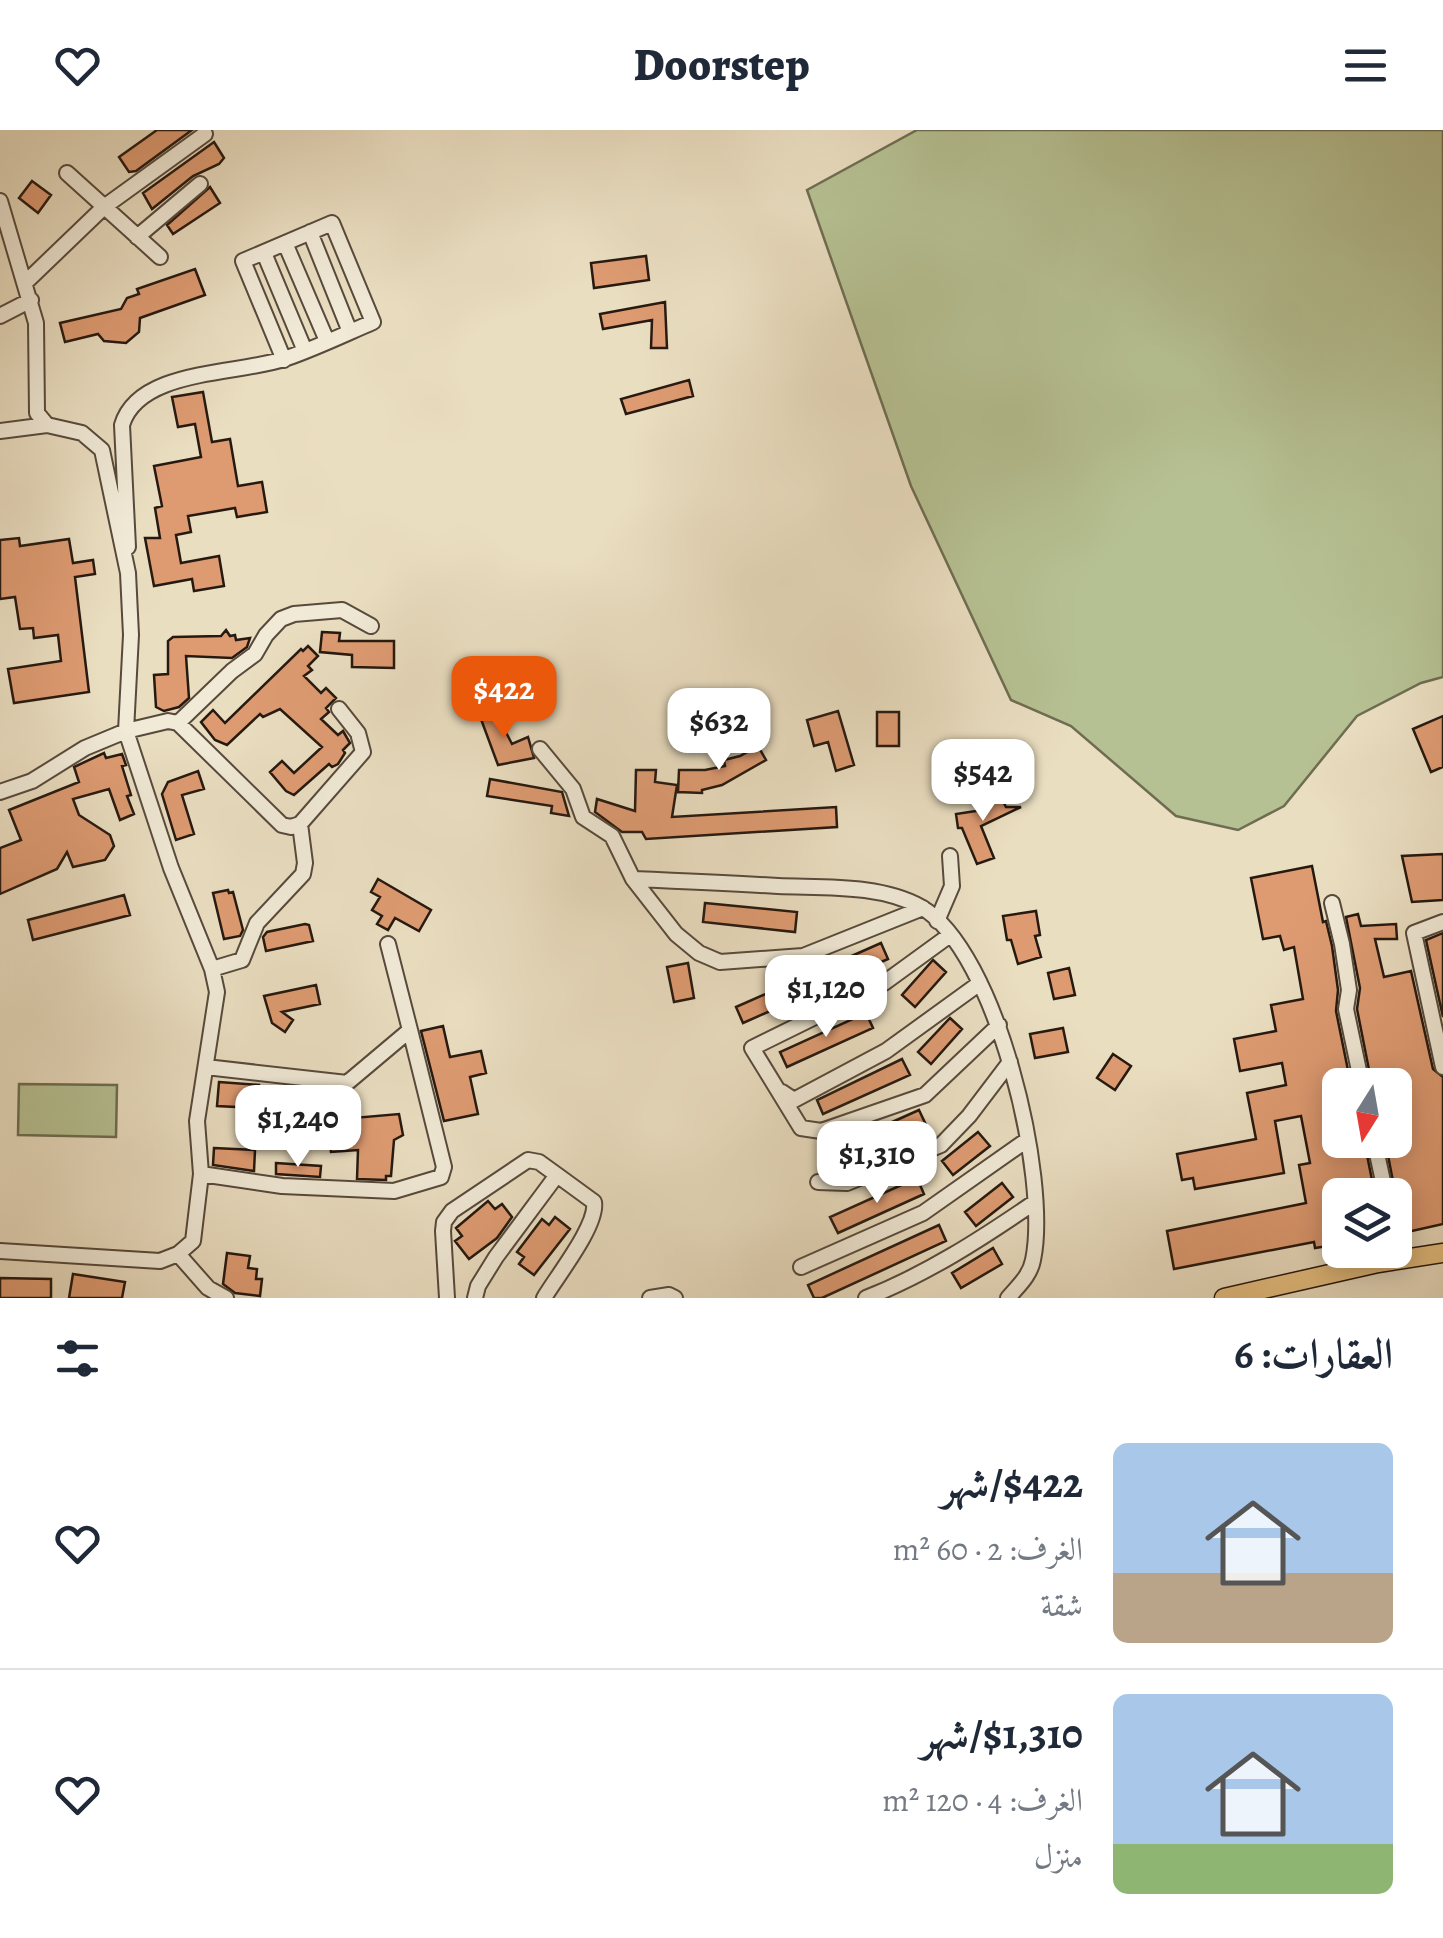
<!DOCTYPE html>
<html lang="ar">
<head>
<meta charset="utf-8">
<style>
  body { margin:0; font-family:Alegreya,Amiri,serif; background:#f6f6f7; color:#1f2937; direction:rtl; height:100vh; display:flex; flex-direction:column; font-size:38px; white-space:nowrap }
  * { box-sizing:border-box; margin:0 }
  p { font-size:32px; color:#747a83 }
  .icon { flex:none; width:55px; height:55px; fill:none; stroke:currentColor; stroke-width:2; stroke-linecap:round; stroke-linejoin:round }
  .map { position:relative; height:1168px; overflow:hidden; direction:ltr }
  .side { display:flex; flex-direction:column; background:#fff; flex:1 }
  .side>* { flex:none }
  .needle { width:65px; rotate:191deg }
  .tools { position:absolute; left:1322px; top:938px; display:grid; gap:20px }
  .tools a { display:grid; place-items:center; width:90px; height:90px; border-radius:15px; background:#fff; box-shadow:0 5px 25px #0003; font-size:50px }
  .price { position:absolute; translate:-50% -85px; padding:0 22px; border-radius:20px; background:#fff; color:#222; font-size:32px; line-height:65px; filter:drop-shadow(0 2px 5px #0008) }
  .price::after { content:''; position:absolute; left:50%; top:60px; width:30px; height:22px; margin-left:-15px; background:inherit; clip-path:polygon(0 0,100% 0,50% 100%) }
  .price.current { background:#ea580c; color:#fff }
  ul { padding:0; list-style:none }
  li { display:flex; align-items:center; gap:30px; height:250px; padding:0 50px }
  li+li { border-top:2px solid #e0e1e3 }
  li span { display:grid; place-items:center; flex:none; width:280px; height:200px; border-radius:15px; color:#555 }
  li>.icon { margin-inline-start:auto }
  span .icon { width:120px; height:120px; fill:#fffc; stroke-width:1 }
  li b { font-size:42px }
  h2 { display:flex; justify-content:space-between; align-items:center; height:120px; padding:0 50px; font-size:42px }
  header { display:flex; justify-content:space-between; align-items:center; height:130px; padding:0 50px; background:#fff; font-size:45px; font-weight:800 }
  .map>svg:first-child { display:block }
  .green { fill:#b6c193; stroke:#6e6d52; stroke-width:2.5 }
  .building { fill:#de9b72; stroke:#261910; stroke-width:2.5 }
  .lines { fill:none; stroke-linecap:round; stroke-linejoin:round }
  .minor-casing { stroke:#574a3c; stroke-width:18 }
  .major-casing { stroke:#261910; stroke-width:21 }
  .minor { stroke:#f1ead7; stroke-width:14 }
  .major { stroke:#e5bf80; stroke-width:18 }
</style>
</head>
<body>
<header><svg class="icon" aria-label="menu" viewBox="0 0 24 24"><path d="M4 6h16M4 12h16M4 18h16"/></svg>Doorstep<svg class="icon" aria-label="heart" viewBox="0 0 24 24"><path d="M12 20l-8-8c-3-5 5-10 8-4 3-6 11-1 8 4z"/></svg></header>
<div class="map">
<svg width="1443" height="1168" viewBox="0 0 1443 1168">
  <rect width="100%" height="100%" fill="#eadec1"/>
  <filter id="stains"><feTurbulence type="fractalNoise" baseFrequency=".002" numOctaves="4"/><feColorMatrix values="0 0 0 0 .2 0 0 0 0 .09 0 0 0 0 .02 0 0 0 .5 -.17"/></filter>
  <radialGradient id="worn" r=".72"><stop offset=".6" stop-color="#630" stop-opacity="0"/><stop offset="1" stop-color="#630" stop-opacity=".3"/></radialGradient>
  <path class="green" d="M917,0H1443V547L1421,553L1357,586L1284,676L1238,700L1176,686L1071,596L1011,570L911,356L807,60Z
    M19,954L117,955L116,1007L18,1005Z"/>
  <path class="building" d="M157,0H192L136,41L129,42L119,27Z
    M214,12L224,28L219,34L193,46L152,79L143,63Z
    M32,51L51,65L38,83L19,68Z
    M210,57L220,73L173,104L167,95Z
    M646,126L649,150L594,158L591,133Z
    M195,139L205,165L140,188L139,202L126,213L104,211L98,204L65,212L60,193L121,179L127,168L139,164L137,159Z
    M665,172L667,218H651L652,190L603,199L600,184Z
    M689,250L693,266L626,284L621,269Z
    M203,262L212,312L230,309L238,356L262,352L267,382L237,387L235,378L188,386L191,402L176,405L181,433L219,426L224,456L194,461L192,449L154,456L145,408H160L155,378L162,376L154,336L201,327L195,294L178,297L172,267Z
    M19,408L20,416L69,409L73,433L93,430L95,444L75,447L89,562L14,573L8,539L61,531L58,505L34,508L33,498L20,499L15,467L0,469V410Z
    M226,500L230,506L235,505L236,510L250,508L247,517L232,528L186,526L189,568L179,577L164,581L156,577L154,545L168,544V511L173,507L221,506Z
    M322,502L340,503L339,511H394V538L352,537V525L320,522Z
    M308,516L318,526L308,536L312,540L304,546L321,563L326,558L336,568L326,578L329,582L321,589L338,605L343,601L350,613L343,620L345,623L338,634L332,637L329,634L294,665L286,661L270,642L282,631L294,643L322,617L280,579L263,587L260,584L227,615L215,610L201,592L213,580L225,593L301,519L303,521Z
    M494,579L495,590L499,589L512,614L528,607L534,628L498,635L478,581Z
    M838,581L854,635L836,641L828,612L814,616L807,590Z
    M877,582H899V616H877Z
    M1443,586V637L1431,642L1413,599Z
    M758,616L766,630L722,655L702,660V663L678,662L679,640H705L725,636L724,630L740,626Z
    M104,623L106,628L122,624L126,635L122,636L131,665L127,666L134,684L120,690L109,659L73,669L79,685L110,705L114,716L105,730L73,737L67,722L57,739L0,764V718L21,710L9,680L79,652L74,637Z
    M636,640H656L655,652L677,655L672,687L836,677L837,697L646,709L642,702H622L595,682L597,669L635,681Z
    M198,641L204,659L182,665L194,704L176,710L162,664L168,652Z
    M490,649L562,662L569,686L551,683L552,676L487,666Z
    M996,657L1006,677H1021L981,696L994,728L977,734L962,698H958L956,684L989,679L981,664Z
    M1443,724V770L1412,772L1402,726Z
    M1312,736L1323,792L1326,791L1332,816L1338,860L1336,881L1351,955H1340V1010H1364L1375,1065H1340V1114L1315,1118L1314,1112L1174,1139L1167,1101L1306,1073L1299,1035L1310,1033L1301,986L1275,991L1284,1043L1195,1059L1193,1048L1182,1050L1177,1024L1256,1009L1247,963L1286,955L1282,933L1240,941L1234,909L1276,901L1271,875L1303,869L1294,817L1284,820L1280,806L1263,809L1251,748Z
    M378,749L431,780L419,801L395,788L388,800L377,794L382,786L372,780L380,767L371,762Z
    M228,760L229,763L233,762L243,800L240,806L224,809L213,763Z
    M124,765L130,785L33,810L28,790Z
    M705,773L797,782L795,802L703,792Z
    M1036,781L1040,805L1035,806L1041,827L1018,834L1011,810H1007L1003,786Z
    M1358,784L1361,796L1396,794L1397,809H1375L1384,847L1411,841L1433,939L1443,947V1094L1403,1103L1385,1010H1395V955H1372L1357,879L1360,858L1346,787Z
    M305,794L309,795L313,811L266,821L263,807L267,802Z
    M1443,803V887L1426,810Z
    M881,813L888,829L743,893L736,877Z
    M933,830L946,842L915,877L902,865Z
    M688,833L694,868L674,872L667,837Z
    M1069,838L1075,865L1054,869L1048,843Z
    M316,855L320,874L282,882L293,890L285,902L272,893L264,866Z
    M866,883L873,898L787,937L780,922Z
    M950,888L962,899L931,934L918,922Z
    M443,896L450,927L481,921L486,943L470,947L478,984L444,991L421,901Z
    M1063,898L1068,922L1035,928L1030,904Z
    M1113,924L1131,936L1115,960L1097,948Z
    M902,929L910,945L823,984L817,970Z
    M219,952L259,955L258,978L217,976Z
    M308,959L332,962L331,990L399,984L403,1005L394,1010L391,1046H386V1050L357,1049L358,1020L331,1022L327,990H330L306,988Z
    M919,980L926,995L839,1035L832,1019Z
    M259,985L283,986L282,1017L259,1016Z
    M978,1002L990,1016L953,1045L942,1031Z
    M214,1018L255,1020L254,1041L213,1035Z
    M276,1033L321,1036L320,1047L276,1044Z
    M917,1048L924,1064L838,1103L830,1087Z
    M1002,1053L1013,1067L976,1096L965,1082Z
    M488,1071L495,1079L502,1074L512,1087L497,1108L469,1129L455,1111L462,1106L456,1098Z
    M555,1087L570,1099L534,1145L519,1134L524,1127L517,1122L542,1089L549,1095Z
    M939,1095L946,1111L822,1168H814L808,1155Z
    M993,1118L1002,1134L961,1158L952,1143Z
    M227,1123L250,1126L248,1138L257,1139L256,1149H262L260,1166L235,1163L223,1154Z
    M73,1144L125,1152L122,1168H69Z
    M0,1148L51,1149V1168H0Z"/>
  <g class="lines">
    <defs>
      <path id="minor" d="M67,43L160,127
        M0,71L36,193L37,283L47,295L82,303L102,320L128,443L131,505L126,601L171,738L212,839L217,862L197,991L201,1044L193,1111L178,1124L160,1131L0,1121
        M310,102L350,202
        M137,107L200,54
        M285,113L327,211
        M264,123L305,221
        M26,152L104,77L205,4
        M0,186L31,170
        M0,301L47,295
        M128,417L122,295C139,238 240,245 287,228C316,218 345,204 373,192L332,93L243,131L284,230
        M178,593L232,541L255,524L266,505L281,489L294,484L342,480L371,496
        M540,619L573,659L583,687L612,706L633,749L676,804L699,823L720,832L803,826L923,778
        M0,662L32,651L85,618L126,601L168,591L178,593L282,695L291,697L300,694L363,622L358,603L339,579
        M633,749C682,751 730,753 778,756C824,758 880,754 921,777C997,821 1050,1049 1033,1130C1030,1146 1018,1156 1008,1168
        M1332,773L1342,814L1349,860L1346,879L1362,955
        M937,791L952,756L950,726
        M1443,792L1414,803L1443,937
        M950,805L884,853L752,918L801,998L821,1001L925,965L999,895
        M388,814L410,900
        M212,839L242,830L257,793L303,744L305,733L300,694
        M782,962L794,970L886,921L980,853
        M1374,1010L1386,1065
        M201,1044L282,1056L394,1061L441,1047L444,1037L410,900L347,953L206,937
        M818,1052L847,1053L941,1015L969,986L1010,932
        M1395,1109L1400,1130
        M178,1124L208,1158L226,1168
        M801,1137L923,1083L1027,1010
        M447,1168L443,1101L444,1092L452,1081L528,1030L539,1032L557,1045
        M475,1168L478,1156L496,1127L557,1045L594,1072C598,1095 557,1146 544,1168
        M650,1168L669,1165L675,1168
        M866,1168C927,1144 981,1109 1035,1072"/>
      <path id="major" d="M1224,1168L1378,1133L1443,1123"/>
    </defs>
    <use href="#minor" class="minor-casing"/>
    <use href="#major" class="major-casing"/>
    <use href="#minor" class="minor"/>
    <use href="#major" class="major"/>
  </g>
  <rect width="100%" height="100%" filter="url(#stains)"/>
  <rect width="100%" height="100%" fill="url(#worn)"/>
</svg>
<div class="tools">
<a><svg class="needle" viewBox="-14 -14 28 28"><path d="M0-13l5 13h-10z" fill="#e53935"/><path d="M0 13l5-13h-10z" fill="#747a83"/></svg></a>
<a><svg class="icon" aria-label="layers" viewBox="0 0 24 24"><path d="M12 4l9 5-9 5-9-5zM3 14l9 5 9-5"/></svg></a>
</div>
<b class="price current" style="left:504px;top:611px">$422</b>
<b class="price" style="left:719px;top:643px">$632</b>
<b class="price" style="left:983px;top:694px">$542</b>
<b class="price" style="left:826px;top:910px">$1,120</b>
<b class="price" style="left:298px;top:1040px">$1,240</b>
<b class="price" style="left:877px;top:1076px">$1,310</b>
</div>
<section class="side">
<h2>العقارات: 6<svg class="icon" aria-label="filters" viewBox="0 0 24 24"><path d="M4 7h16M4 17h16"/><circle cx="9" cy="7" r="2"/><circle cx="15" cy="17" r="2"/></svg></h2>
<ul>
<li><span style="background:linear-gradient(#a9c7e8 65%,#b9a48a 0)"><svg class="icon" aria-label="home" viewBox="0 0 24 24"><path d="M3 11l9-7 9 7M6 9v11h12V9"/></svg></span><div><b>$422/شهر</b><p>الغرف: 2 · 60 m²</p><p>شقة</p></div><svg class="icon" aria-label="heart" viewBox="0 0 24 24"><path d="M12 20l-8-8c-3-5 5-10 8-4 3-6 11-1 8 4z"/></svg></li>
<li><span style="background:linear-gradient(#a9c7e8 75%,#8fb573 0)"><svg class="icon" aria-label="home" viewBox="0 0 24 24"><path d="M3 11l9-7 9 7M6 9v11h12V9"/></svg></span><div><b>$1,310/شهر</b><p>الغرف: 4 · 120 m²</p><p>منزل</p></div><svg class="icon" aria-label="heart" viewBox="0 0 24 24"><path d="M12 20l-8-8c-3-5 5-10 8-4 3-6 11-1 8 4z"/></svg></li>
</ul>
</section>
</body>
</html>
